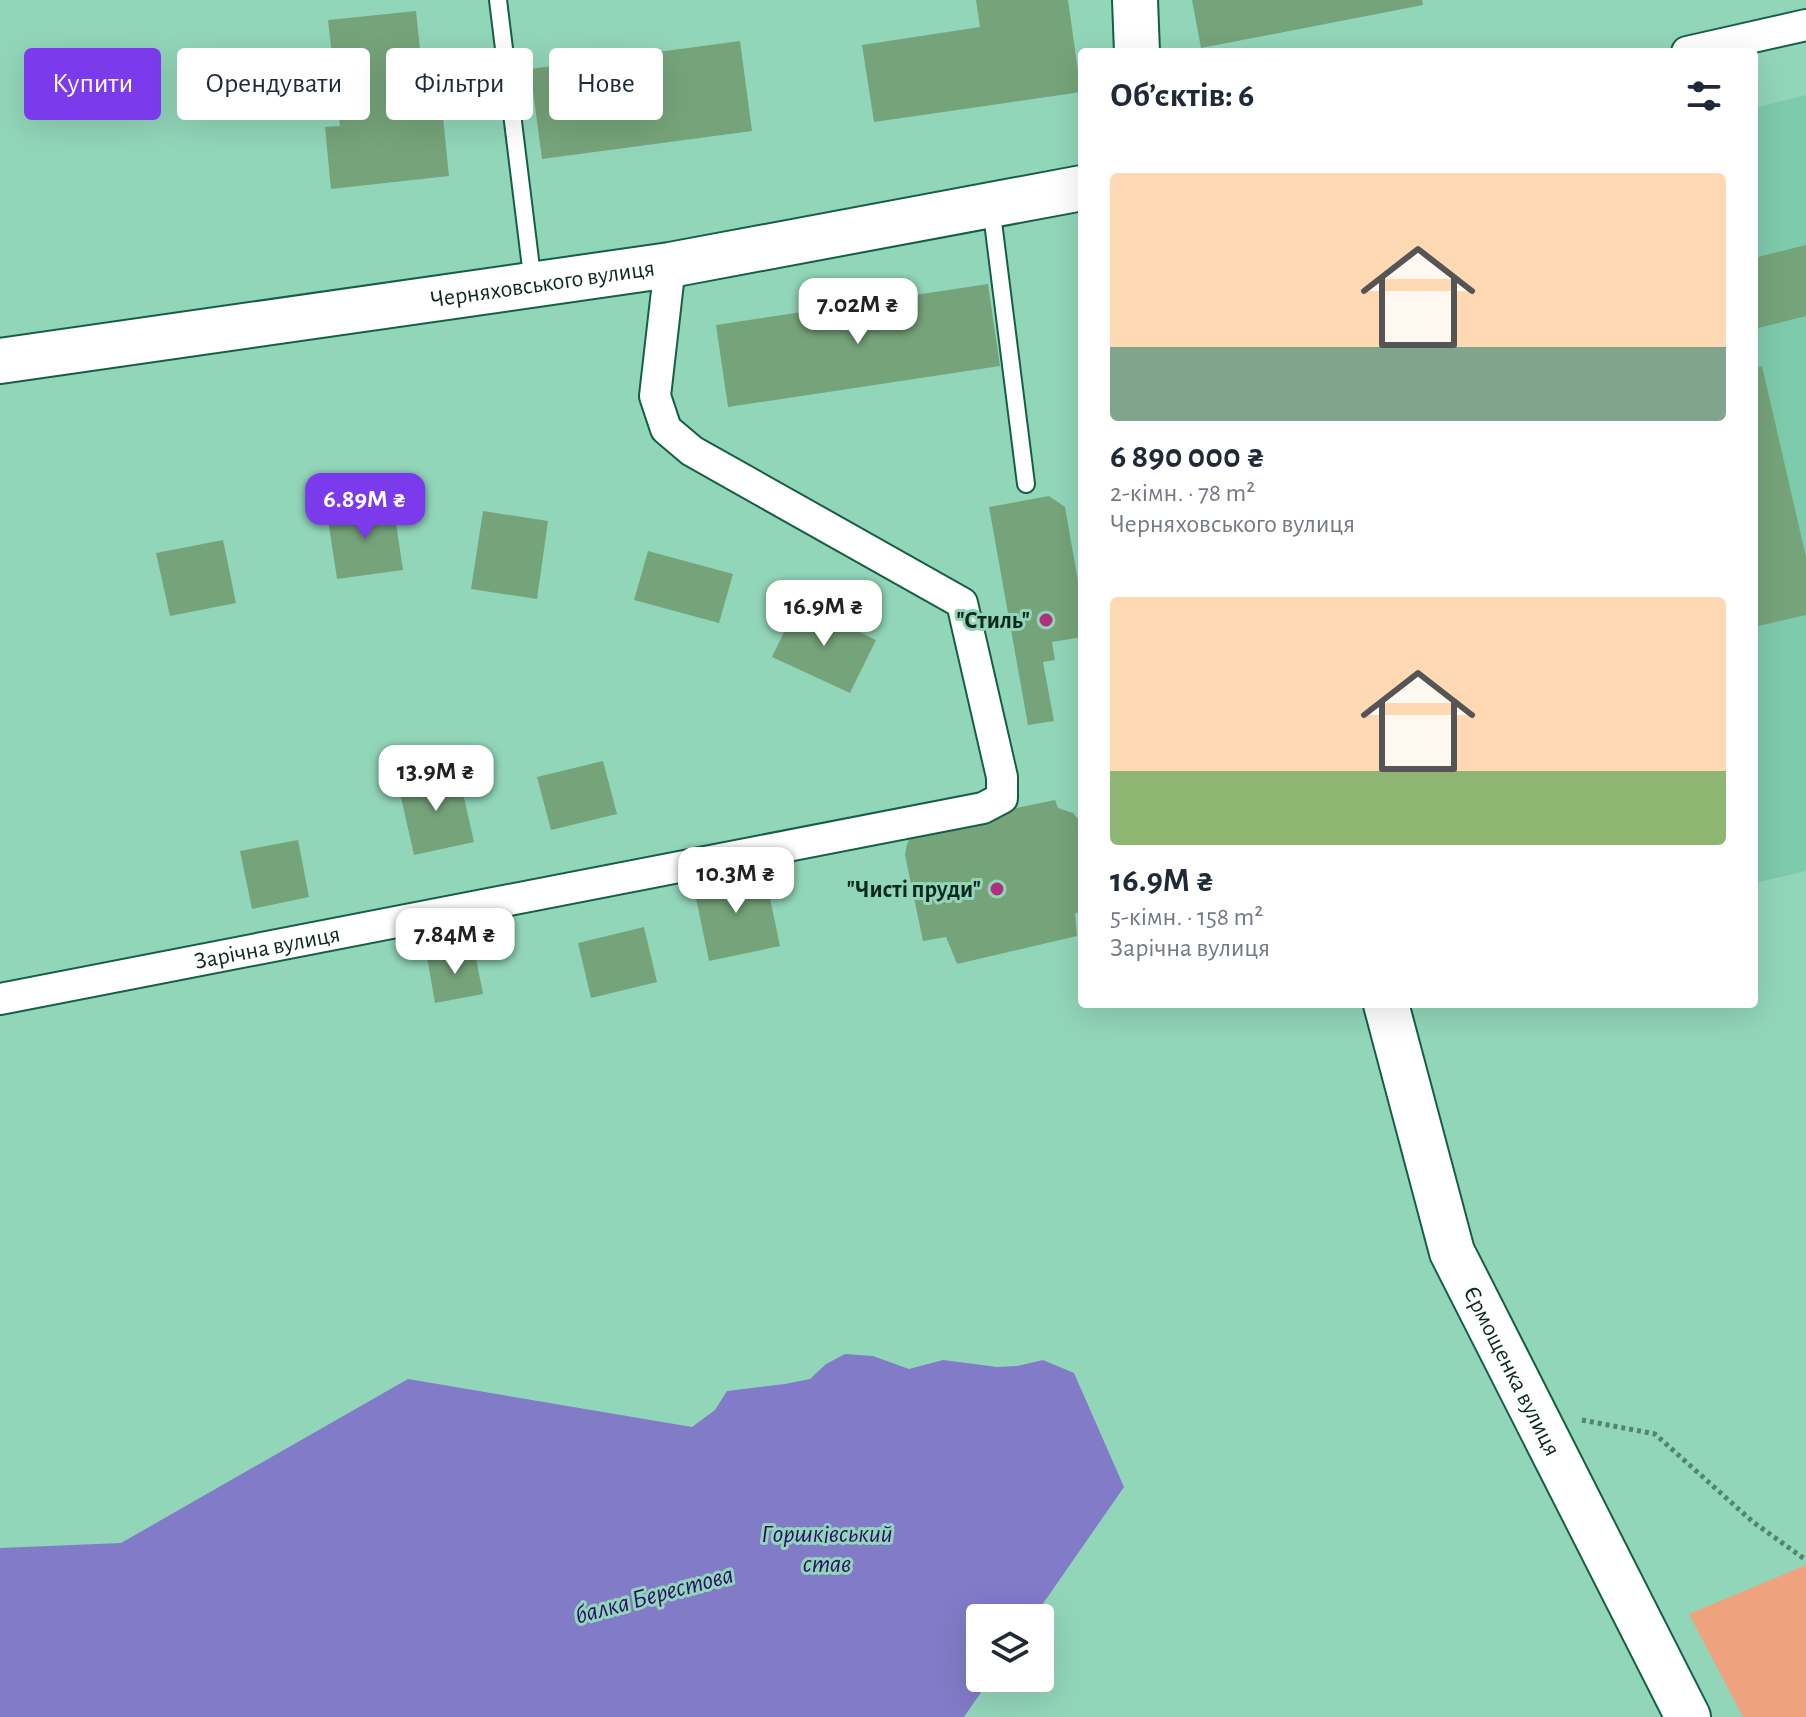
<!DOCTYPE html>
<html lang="uk">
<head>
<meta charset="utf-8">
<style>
  body { margin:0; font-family:"Alegreya Sans",sans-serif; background:#f2f2f3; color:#1f2937; height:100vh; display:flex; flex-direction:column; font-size:30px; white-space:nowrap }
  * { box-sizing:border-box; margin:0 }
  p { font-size:26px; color:#747a83 }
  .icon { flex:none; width:44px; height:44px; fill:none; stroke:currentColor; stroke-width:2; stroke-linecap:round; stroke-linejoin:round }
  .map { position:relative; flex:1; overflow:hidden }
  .panel { position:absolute; left:1078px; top:48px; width:680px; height:960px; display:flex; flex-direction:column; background:#fff; border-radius:8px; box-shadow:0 8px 32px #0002 }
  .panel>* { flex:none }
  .banner { position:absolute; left:24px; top:48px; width:760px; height:72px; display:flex; gap:16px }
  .buttons { position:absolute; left:966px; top:1604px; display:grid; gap:16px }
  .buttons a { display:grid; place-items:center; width:88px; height:88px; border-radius:8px; background:#fff; box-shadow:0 8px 32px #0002; font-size:40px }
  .price { position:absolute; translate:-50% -68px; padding:0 18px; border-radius:16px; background:#fff; color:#222; font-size:26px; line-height:52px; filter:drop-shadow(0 2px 4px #0008) }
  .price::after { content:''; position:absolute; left:50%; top:48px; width:24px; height:18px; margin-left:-12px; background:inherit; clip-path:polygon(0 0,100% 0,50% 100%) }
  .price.on { background:#7c3aed; color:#fff }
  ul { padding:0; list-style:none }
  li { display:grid; align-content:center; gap:16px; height:424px; padding:0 32px }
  li span { display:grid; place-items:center; height:248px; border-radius:8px; color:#555 }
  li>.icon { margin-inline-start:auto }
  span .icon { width:144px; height:144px; fill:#fffc; stroke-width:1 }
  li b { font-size:34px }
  h2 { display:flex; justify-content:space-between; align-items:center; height:96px; padding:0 32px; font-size:34px }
  .pill { padding:0 28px; border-radius:8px; background:#fff; box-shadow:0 8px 32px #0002; font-size:28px; line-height:72px }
  .pill.on { background:#7c3aed; color:#fff }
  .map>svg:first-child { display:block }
  .built { fill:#7ecaac }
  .green { fill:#eea27d }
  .water { fill:#827bc8 }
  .building { fill:#76a47a }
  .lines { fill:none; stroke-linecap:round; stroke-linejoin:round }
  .lane-casing { stroke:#165e47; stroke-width:20 }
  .street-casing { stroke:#165e47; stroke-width:34 }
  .secondary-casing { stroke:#165e47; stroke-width:48 }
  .path { stroke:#538471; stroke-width:5; stroke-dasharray:4 4; stroke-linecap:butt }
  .lane { stroke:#fff; stroke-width:16 }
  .street { stroke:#fff; stroke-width:30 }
  .secondary { stroke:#fff; stroke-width:44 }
  .poi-dot { fill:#af307f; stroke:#92d6ba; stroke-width:3 }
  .labels { text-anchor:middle; stroke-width:6; stroke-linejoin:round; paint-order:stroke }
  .street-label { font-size:24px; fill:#0d291f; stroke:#92d6ba }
  .poi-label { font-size:24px; font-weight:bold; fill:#0d291f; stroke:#92d6ba; text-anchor:end }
  .water-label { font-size:26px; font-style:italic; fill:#2b0e6c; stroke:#92d6ba }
</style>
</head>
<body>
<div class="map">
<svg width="1806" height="1717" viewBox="0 0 1806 1717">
  <rect width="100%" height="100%" fill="#92d6ba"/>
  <path class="built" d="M1806,95V871L1754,883V108Z"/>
  <path class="green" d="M1806,1565V1717H1743L1689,1614Z"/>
  <path class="water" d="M845,1354L873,1356L909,1369L943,1360L997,1367L1017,1366L1043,1360L1074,1373L1124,1487L1033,1618H980V1678H991L964,1717H0V1548L121,1543L408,1379L692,1427L715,1410L727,1391L785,1384L810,1379L826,1364Z"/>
  <path class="building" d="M976,0H1068L1081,92L874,122L862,45L980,27Z
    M1192,0H1422L1423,5L1201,48Z
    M416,11L426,108L442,107L449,176L331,189L325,127L340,126L328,20Z
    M740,41L752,131L542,159L530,69Z
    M1806,245V316L1754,329V258Z
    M988,284L1000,366L728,407L716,325Z
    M1762,366L1806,557V615L1754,627V368Z
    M1049,496L1065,507L1082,604V637L1052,642L1055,660L1043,662L1054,721L1028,725L989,507Z
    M393,503L403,570L337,579L327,513Z
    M483,511L548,521L537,599L471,589Z
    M223,540L236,603L170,616L156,553Z
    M648,551L733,574L719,623L634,600Z
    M798,603L876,640L850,693L772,657Z
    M603,761L617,814L551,830L537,777Z
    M458,771L474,842L414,855L398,784Z
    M1055,800L1058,808L1073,813L1078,819L1082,834V912L1075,913L1077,936L957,964L946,937L923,941L905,855L907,844L911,835L920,828Z
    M298,840L309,897L252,909L240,851Z
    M764,869L780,946L709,961L693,884Z
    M644,927L657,982L591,998L578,943Z
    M474,948L483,994L435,1003L427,957Z"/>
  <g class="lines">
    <defs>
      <path id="lane" d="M498,0L533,284
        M991,206L1026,484"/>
      <g id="street">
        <path d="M1687,52L1806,25"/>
        <path id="s1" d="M0,999L983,808L1002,798V777L962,603L692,451L666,429L655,396L670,265"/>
      </g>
      <g id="secondary">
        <path d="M1135,0L1137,52"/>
        <path id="s2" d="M0,361L670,265L1082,188"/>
        <path id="s3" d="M1386,1004L1452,1252L1688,1717"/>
      </g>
    </defs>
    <use href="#lane" class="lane-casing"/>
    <use href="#street" class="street-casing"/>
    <use href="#secondary" class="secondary-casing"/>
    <path class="path" d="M1582,1420L1655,1434L1753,1522L1806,1560"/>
    <use href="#lane" class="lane"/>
    <use href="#street" class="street"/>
    <use href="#secondary" class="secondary"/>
  </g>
  <g class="poi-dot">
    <circle cx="1046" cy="620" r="8"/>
    <circle cx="997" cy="889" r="8"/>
  </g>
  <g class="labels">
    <g class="street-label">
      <text dy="8" stroke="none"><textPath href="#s2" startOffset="548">Черняховського вулиця</textPath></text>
      <text dy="8" stroke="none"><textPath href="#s1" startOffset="272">Зарічна вулиця</textPath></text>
      <text dy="8" stroke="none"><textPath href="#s3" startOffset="390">Єрмощенка вулиця</textPath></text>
    </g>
    <g class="poi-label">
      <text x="1030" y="628">"Стиль"</text>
      <text x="981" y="897">"Чисті пруди"</text>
    </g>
    <g class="water-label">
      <text x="827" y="1542">Горшківський<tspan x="827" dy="30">став</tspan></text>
      <text transform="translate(654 1594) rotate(-15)" y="9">балка Берестова</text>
    </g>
  </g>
</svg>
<div class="buttons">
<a><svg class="icon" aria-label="layers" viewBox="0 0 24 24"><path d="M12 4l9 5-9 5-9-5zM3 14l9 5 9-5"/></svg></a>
</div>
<b class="price" style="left:858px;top:346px">7.02M ₴</b>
<b class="price on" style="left:365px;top:541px">6.89M ₴</b>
<b class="price" style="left:824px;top:648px">16.9M ₴</b>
<b class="price" style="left:436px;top:813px">13.9M ₴</b>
<b class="price" style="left:736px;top:915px">10.3M ₴</b>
<b class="price" style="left:455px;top:976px">7.84M ₴</b>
<div class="banner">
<a class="pill on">Купити</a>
<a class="pill">Орендувати</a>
<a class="pill">Фільтри</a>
<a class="pill">Нове</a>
</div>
<section class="panel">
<h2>Об’єктів: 6<svg class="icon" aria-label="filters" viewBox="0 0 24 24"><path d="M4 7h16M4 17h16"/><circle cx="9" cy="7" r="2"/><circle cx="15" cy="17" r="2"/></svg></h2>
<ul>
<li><span style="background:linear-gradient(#ffd9b3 70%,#7fa58c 0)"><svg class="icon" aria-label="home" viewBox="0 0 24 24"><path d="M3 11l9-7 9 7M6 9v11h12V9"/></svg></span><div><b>6 890 000 ₴</b><p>2-кімн. · 78 m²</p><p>Черняховського вулиця</p></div></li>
<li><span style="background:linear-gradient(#ffd9b3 70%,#8fb573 0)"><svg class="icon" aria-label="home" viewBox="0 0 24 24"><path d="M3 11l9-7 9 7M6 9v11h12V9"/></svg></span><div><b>16.9M ₴</b><p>5-кімн. · 158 m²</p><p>Зарічна вулиця</p></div></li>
</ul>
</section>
</div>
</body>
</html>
